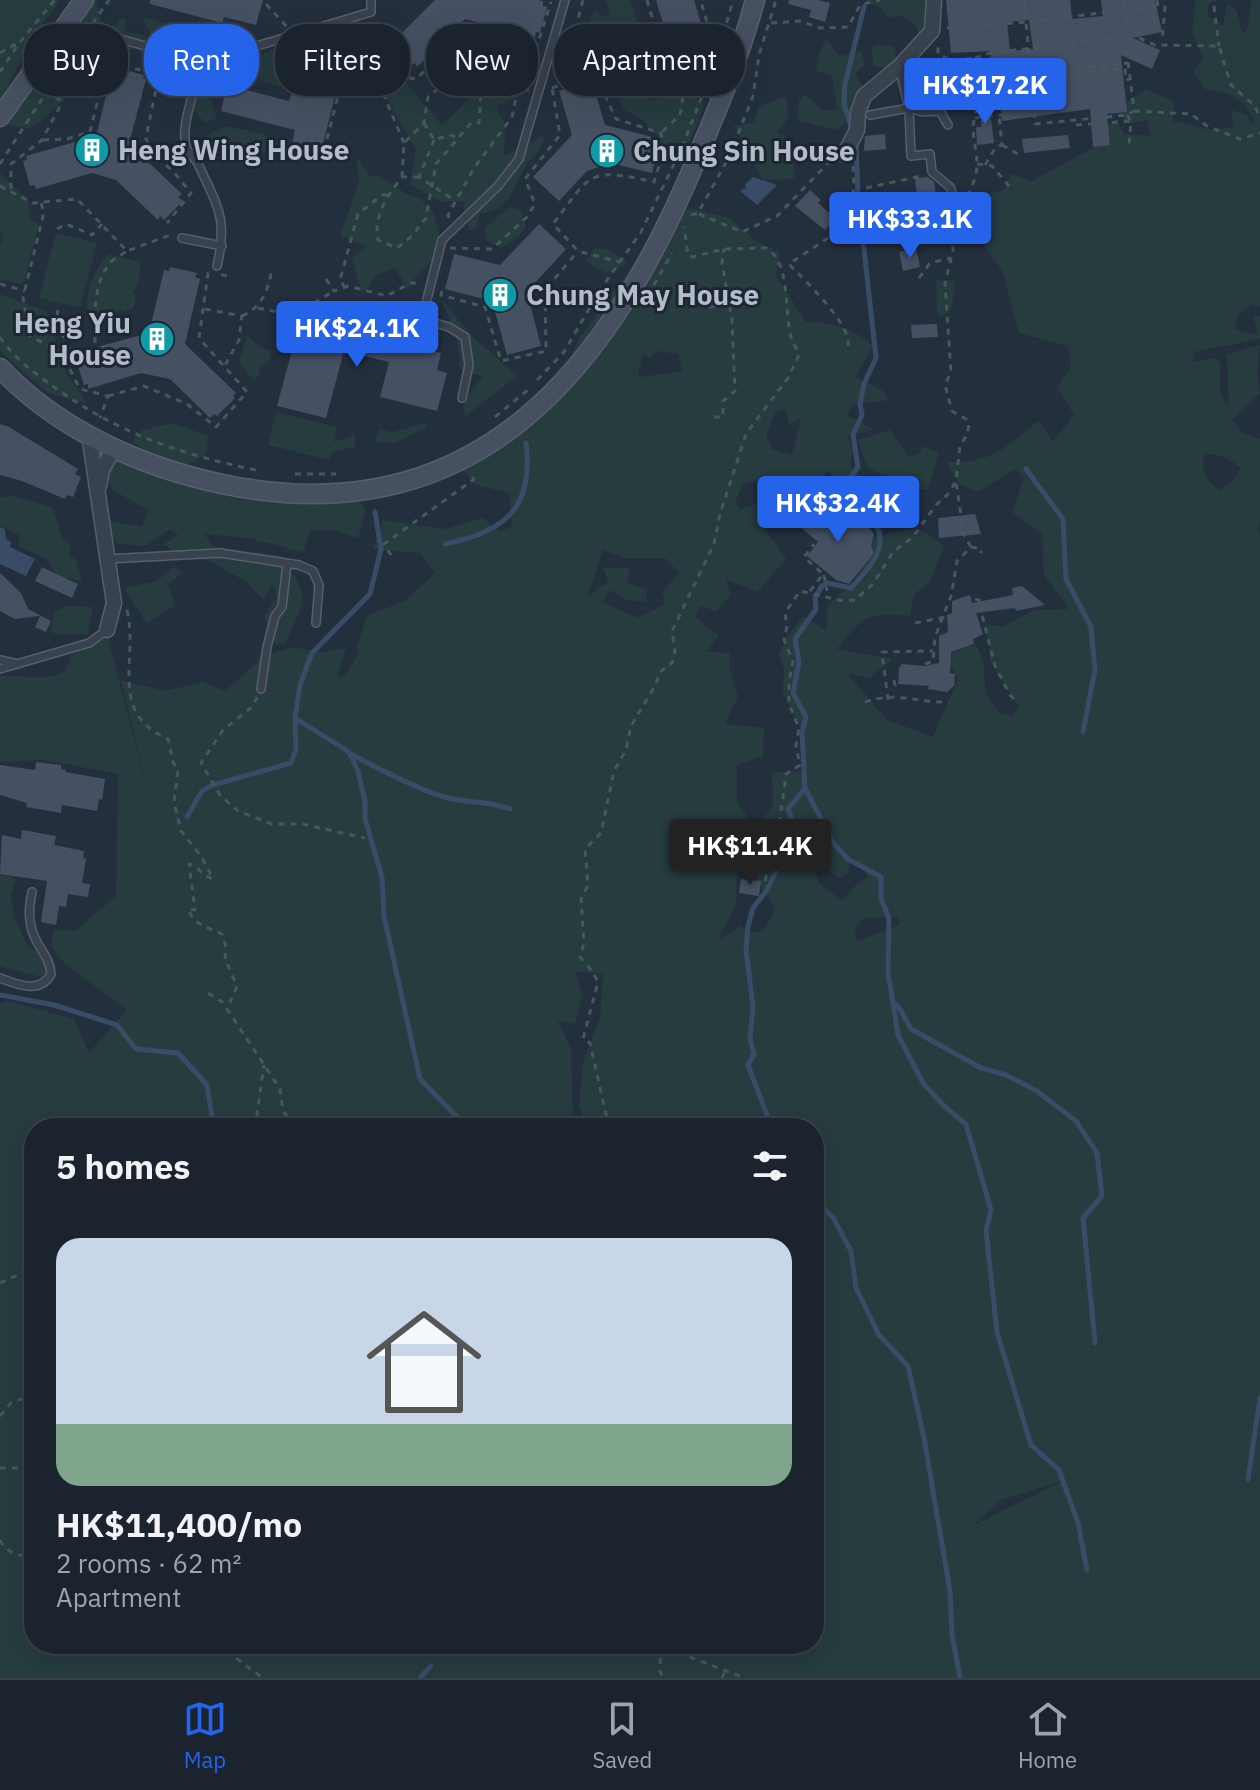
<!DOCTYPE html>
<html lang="en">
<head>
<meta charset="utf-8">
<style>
  body { margin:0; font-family:"IBM Plex Sans",sans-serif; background:#282f3a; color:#f1f3f6; height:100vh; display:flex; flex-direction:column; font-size:30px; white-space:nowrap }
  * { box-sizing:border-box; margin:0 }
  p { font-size:26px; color:#a0a4aa }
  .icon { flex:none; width:44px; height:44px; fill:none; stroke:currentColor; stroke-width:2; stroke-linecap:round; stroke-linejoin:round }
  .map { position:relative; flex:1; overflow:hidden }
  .side { position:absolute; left:24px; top:1118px; width:800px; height:536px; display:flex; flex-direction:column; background:#1b232e; border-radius:32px; box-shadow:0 8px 32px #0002,0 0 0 2px #39404a }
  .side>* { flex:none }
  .top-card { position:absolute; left:24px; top:24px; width:800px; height:72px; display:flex; gap:16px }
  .price { position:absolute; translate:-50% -68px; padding:0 18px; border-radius:8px; background:#2563eb; color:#fff; font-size:26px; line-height:52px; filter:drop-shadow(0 2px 4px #0008) }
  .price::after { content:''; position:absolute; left:50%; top:48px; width:24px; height:18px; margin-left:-12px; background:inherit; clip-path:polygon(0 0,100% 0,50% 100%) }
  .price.selected { background:#222; color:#fff }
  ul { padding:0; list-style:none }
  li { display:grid; align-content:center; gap:16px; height:424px; padding:0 32px }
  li+li { border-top:2px solid #39404a }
  li span { display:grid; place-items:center; height:248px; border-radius:24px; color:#555 }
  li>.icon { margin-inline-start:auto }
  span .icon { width:144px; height:144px; fill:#fffc; stroke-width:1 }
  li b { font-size:34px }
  h2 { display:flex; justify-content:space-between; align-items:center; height:96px; padding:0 32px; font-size:34px }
  .chip { padding:0 28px; border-radius:32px; background:#1b232e; box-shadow:0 8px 32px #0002,0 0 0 2px #39404a; font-size:28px; line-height:72px }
  .chip.selected { background:#2563eb; color:#fff }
  .tab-bar { display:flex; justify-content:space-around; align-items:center; height:112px; border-top:2px solid #39404a; background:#1b232e; font-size:22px; color:#a0a4aa }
  .tab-bar a { display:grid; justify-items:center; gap:4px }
  .tab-bar .selected { color:#2563eb }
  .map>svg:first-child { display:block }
  .green { fill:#263c3f; fill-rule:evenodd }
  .water { fill:#394c67 }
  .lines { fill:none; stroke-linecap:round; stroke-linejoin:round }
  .stream { stroke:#394c67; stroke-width:5 }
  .building { fill:#455162; fill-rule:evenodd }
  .lane-casing { stroke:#565f6c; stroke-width:10 }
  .street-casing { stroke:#565f6c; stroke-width:17 }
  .secondary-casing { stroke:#565f6c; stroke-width:21 }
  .path { stroke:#44595c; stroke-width:3; stroke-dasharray:6 6; stroke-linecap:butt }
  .lane { stroke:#38414e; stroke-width:7 }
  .street { stroke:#38414e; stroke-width:14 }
  .secondary { stroke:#465061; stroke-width:18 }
  .labels { text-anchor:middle; stroke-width:6; stroke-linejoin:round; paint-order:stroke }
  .poi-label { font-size:28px; font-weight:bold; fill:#b4bcc9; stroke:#1d2633; text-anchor:start }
</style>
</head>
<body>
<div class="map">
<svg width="1260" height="1678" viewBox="0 0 1260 1678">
  <rect width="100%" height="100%" fill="#242f3e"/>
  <path class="green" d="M0,0H60L34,36L0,100Z
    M92,0H96L100,19L112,29L119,19L125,18L126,31L152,37L142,17L208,34L183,49L197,70C163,82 162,72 137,49L98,50L82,60C77,92 55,111 30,129L5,124L25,101L33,78L41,76L55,56L56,43Z
    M605,0H629L632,4L641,35L647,36L656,54L651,68L637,78L633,74L624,77L621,71L608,73L590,18L596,11L603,16H608L609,11Z
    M866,0H940L944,5L935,13L942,18L940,34L920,38L915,24L901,16L888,17L880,6L872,5Z
    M1196,0H1218L1208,3V16L1223,26L1227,4L1236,9L1242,33L1247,31L1252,0H1260V307L1252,304L1238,316L1235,329L1258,335L1253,316H1260V339L1194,352L1192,362L1215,358L1221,363C1220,379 1216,394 1229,406L1227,354L1260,345L1257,373L1260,393L1232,420L1243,433L1260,439V525L1257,523L1260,537V1678H0V1004L7,1001L74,1019L89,1053L127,1010L64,963L51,946L54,930L75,931L116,896L118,774L45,760L0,762V676C24,674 44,682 66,671L71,654L108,638L150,800L121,680L165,691L202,682L225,691L263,657L292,647L320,652L346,648L337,676L343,677L359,654L357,647L367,616L405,601L435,573L420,553L373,549L383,520L445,529L483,518L500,531L512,527L509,493L476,485L460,467L470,442L519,417L559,385L578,341L613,291L640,257L689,208L729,218L756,241L780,253L776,276L806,322C833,323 852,328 873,345L856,377L882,390L888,400L853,405L847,415L875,430L848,435L853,452L849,465L871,484L856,494L847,506C839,494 838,479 827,470L819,485L783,503L763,525L786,559L757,592L726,579L731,595L716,611L700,606L695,617L719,636L706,652L730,653L729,666L738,697L725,724L764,728L763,756L737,765V802L747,816L737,847L736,903L718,940L740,926L757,933L766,927L775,909L753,873L763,818L773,807L772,773L803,771L802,755L805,737L783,693L784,669L779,654L787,637L803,616L827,631V606L838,595L869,576L836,572L860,536C902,542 901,511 944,546L929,582L914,595L910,616C868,611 862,617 837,649L893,659L869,678L848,674L887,720L933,737L958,680L953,668L942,656L976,644L983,660L986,694L1000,714L1012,716L1019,707L991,662L985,623L1002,627L1034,610L1069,609L1044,574L1042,534L1012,512L1024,478L1015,469L978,492L961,485L946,462C994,463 1003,449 1038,421L1053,441L1074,415L1057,387L1071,368L1068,346L1019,333L1002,270L968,224L963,199L1004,190L1012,174L1032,181L1102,143L1106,125L1117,120L1124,134L1151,136L1147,120L1124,124L1121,106L1146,89L1173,101V121L1211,130L1234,127L1231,110L1245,114L1255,126C1249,101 1230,91 1205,89L1193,72L1204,59L1192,30ZM657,351L678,354L682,371L640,377L638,371L644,353L649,358ZM787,409L788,424L801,419L792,455L772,449L766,436L776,412ZM1206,453L1227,458L1241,468L1232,482L1219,490C1206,478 1198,471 1206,453ZM761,481L760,503L741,509L735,503L743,483ZM603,550L623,558H665L679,573L662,592L665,604L638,618L602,602L611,590L626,600L646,602L647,589L627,583L630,568H603L609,583L600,586L587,599ZM831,855L825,865L838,878L848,873L852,855L868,877L855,886L842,901L821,885L810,863ZM898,917L899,925L857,941L854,929L864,918ZM575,971L603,974L600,1018L583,1062L579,1106L587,1128H814V1225L825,1256L824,1296L814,1290V1644H34V1128H576L573,1123L571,1049L558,1021L575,1024L582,996ZM1065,1480L972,1526L1001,1500Z
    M309,37L333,38L343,56L312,58L305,49Z
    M826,39L840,56L861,51L865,64L855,74L862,85L854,117L836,130L797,120L799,101L804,94L824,111L837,109L832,76L816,71L819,54Z
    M878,44L894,47L896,57L889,69L874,66L871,47Z
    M282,45L300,54L288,69L280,87L261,81L254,62C262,52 272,53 282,45Z
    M395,70L442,125L496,73L528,93L496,106L505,125L504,156L544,136C540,156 532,154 524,169C513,189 509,210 480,214L477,228L469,231L463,201L441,202L410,184L416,149L377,83Z
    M215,75L211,100L217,118L205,123L184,99L191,79Z
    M616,85L654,100L687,89L704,105L689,145L670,151L643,120L623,109Z
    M786,97L789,117L777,132L793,142L795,179L763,180L734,126L754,122L759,106Z
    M224,126L261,133L277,140L280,146L312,163L233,144L206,151L203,138Z
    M356,156L370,176H380L406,194L420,198L434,214L443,250L414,279L408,289L395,268L376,275L362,295L352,258L367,246L340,236L359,182Z
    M0,173L28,200L31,221L39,223L23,285L0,279V247L4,233H0Z
    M509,207L521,210L526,227L520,235L501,248L486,240L484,229Z
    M56,233L97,243L80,308L39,298Z
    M595,248L611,250L628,263L606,273L585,261Z
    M108,254L140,262L139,284H136L133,294H136L134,307L124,312L122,309L112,315L108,309L89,317C83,295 93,271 108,254Z
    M936,280L956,281L951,310L941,317L937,311Z
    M0,294L47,312L66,373L88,404L48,393L0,351Z
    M442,300L473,337L517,376L465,416L463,402L483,377L461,370L457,339Z
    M247,335L262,348L269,350L271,358L259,370V375L254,381L239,362Z
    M276,412L337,427L334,442L355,435V447L332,452L329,460L268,445Z
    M173,423L208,436L207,453C202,456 196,462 191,463C169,470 148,454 132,441L143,430Z
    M425,423L428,427L395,443L375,442L379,429L392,432Z
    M890,430L908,456L918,455L923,446L939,453L928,489L917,491L914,499L905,503L894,482L867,467L858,440Z
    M115,459L179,480L307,501L358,498L366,511L358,538L333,530L310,531L303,552L248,538L205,534L212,546L281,556C311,599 306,598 285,644H275L264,617L277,596L272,584L263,600L247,582L208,560L181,558L164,544L178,535L170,529L145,546L117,544L109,530L111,522L142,526L149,511L113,490L105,473Z
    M12,496L52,507L62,537L71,545L69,556L76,559L82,581L57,576L48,560L18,546L20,536L0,525V497Z
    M173,567L184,572L168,584L175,606L146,623L124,588L157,581Z
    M67,606L93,607L88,634L58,635L51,632L54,612Z
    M0,873L16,879L11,896L14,917L27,945L42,955L50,971L41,977L0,966Z"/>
  <path class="water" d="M753,177L777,185L757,205L740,191L746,188L745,185Z
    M0,527L5,529L6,539L11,542L10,547L35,559L26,576L0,564Z"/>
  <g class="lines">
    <path class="stream" d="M852,130L844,104L845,84L864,7
      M1026,469L1063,519L1066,579L1091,627L1095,670L1083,732
      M375,512L381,549L370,594L312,653L300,685L295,718L349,752L358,771L365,802V819L382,877L384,916L420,1079L457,1117L464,1128
      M445,544C505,532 534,508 526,443
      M351,754C377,768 420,791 448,798C469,803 489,801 510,809
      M805,788L834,844L848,859L881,877V899L889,918L888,972L898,1035L923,1083L944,1106L966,1124L991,1210L986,1231L997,1332L1031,1445L1059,1470L1078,1523L1087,1570
      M187,817L202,791L213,785L291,763L296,749L295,718
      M0,995L54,1005L117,1025L136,1049L178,1053L207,1085L214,1128
      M893,1002L900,1009L911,1029L981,1068L1006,1075L1037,1091L1076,1121L1097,1153L1102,1196L1083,1218L1095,1343
      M772,1128L748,1065L754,1054L750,1038L753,1007L746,950L748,926L753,908L767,890L796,830L788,809L805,788L802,733L806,717L793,693L799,662L795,639L816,609L815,598L822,586L827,583L851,588C870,568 894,542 870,517C865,512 858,510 853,506C847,500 845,490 842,483L850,478L858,467L853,435L862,415L860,404L864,384L876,358L858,195L856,143
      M814,1198L834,1219L851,1251L856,1288L879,1335L908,1366L924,1438L950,1591L952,1634L960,1678
      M1248,1479L1260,1398
      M420,1678L431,1666"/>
  </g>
  <path class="building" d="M150,0H263L256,25L224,17L222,23L150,4Z
    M435,0H537L543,1V6L547,7L540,33L536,32L535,37L465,19L417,67L415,63L411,65L394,48L398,44L394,41Z
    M656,0H694L706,40L701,41V45L677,52L676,49L671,50Z
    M789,0H818L830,3L825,22L809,17L811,10L788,4Z
    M946,0H1070L1072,19L1103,16L1101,0H1155L1162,32L1133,38L1160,50L1152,69L1121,55L1127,112L1107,114L1110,145L1093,147L1090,109L1002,121L997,75H991L990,51L951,53ZM1029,20L1033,49L1010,51L1007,22Z
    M117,68L144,75L143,78L146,79L129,144L182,194L178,197L183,201L164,220L160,216L158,220L116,180L92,173L36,189L34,185L30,186L23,161L27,160L26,156L96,136L112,72L116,73Z
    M299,74L338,84L320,156L291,149L295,130L221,111L227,85L289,101Z
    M592,81L605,125L660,139L652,173L611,163L587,171L559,201L533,177L572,135L559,91Z
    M989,102L994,143L977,145L976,127H981L980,103Z
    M885,134L886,149L864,151L865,136Z
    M1068,135L1070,148L1024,153L1022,139Z
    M928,177L934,182L936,194L917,196L915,178Z
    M810,190L821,200L818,203L836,219L825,230L795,206Z
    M947,197L950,214L931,216L929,199Z
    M539,224L566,249L535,283L530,304L541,346L507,355L492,301L445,289L454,254L500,265Z
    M916,248L920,267L903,271L899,252Z
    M170,267L197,273L195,277L200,279L185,344L236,393L233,396L235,398L217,416L214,414L210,418L170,379L141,373L88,389V384L84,385L76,360L79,358L78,352L149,333L164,270L169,271Z
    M723,294L726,306L709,309L706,298Z
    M304,319L441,353L437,370L447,373L437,411L380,397L389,362L344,351L326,418L277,406L294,343L298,344Z
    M937,324L938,337L912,338L911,325Z
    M0,424L9,427L78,469L75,474L81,477L73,497L67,495L65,499L22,481L0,475Z
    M803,507L830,528L843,512L863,520L874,534L871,545L874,553L849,584L836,580L807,556L818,542L792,520Z
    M975,514L981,534L939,538L938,518Z
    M42,567L78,584L72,598L35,581Z
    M0,573L21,593L28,609L51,621L46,632L35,627L40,616L15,619L0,611Z
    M1022,586L1045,605L1016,611L1015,608L976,613L983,634L973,639L974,644L951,652L950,673L955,674L954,686L947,692L928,689L929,686L898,684L899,668L902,664L925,666L939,663V636L948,632L947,615L952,613V601L970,595L972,603L1013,595L1012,588Z
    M36,762L61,765V769L66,770L65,772L105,779L102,800L99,799L97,811L62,805L61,813L26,807L27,803L0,795V765L35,770Z
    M22,830L56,836L54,845L84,851L83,858L86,859L82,883L90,884L88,897L68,894L66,907L59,906L56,925L41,922L47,881L0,874L2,835L21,839Z
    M741,879L761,881L759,896L739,893Z"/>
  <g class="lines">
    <defs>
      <path id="lane" d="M120,39L203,62L371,12V0
        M203,62C197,83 180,125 186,146C188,154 196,158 199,166C218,207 228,219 217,266
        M899,67L909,108L911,156L930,154L932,172L950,187L954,198
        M870,115L909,108L922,112L940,111L948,125
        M182,238L222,246
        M391,315L422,319
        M462,398L469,365L465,337L449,327L422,319L442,240L498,186L519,159L565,0
        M107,559L220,553L299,565L313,571L319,585L316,623
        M0,660L18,664
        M0,669L89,643L107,630
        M261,689L267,647L275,616L282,607L287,564
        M0,978C18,985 40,994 51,974C50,961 44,954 38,944C28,926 28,911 32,892"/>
      <path id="street" d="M844,155L857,130L858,112L864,96L899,67L932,31L934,0
        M89,434L114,603L107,630
        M99,486L102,470L114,448"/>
      <path id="secondary" d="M0,117L84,0
        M0,368C57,429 141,467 222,484C478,538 611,367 699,153C720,103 741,53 755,0"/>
    </defs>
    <use href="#lane" class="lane-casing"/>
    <use href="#street" class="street-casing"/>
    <use href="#secondary" class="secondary-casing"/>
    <path class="path" d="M583,0L577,23L596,78L605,95L650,84L664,59L688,54L716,58
      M647,0L664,59
      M1024,0L1034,111
      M1157,0L1158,6L1165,7L1162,41
      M266,4L287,27
      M1214,6L1219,46
      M376,22L386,42
      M771,23L800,21L820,28L848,27L860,5L880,0
      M947,28L1027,22L1158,6
      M1139,38L1155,45L1219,46L1231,85L1255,106L1260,118
      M0,53L16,44
      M375,53L390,77
      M698,54C718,35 705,23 701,0
      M975,58L990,53L1129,37
      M431,64L447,81
      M503,67L537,46L551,2
      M0,72L19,43L55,0
      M1031,75L1036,78L1125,68L1126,80L1130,79
      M654,76L683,97L680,115L661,133
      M158,79L146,138L150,153L172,170L191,193L167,223
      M982,80L1028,77L1033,73L1128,63
      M552,88L595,74
      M44,94L63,101L68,94L93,82L109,63L154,73L158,79L183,86L187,67
      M605,95L616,119L661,133L664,150L654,182C587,167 592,173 553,224L578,251L620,262
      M1134,111L1191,114L1207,126L1240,139L1260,133
      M1127,115L1131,121L1129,146
      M975,118L1034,111L1035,124L1127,115L1134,111L1127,53L1129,37L1124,0
      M424,123L434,140L449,135L458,137
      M1076,125L1131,121
      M327,139L347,61L363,66
      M43,140L67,139L90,132L99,95L93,82
      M434,140L419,177L456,201
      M404,143L379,84L396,76L416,79L456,41L474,36L501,64
      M1002,145L1020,155
      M682,147L717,58L733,0
      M0,164C35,109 71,54 109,0
      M977,164L992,166L1010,187
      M985,165L996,147L1002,145L999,115
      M402,177L404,143L424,123L428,97L451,78L476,72L482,77
      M419,177H402C388,195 373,216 378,240L397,248L412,236L426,218L436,164L471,123H479L482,77L501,64L518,88L529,90
      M0,186L33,203L77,199L127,251L173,234
      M866,188L921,176
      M11,189V164L42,140L63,101
      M41,203L44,212L23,298L30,336L61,352
      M699,214L742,232L777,216L832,159
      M691,215L698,213L729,157L753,96L759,55L776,0
      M449,218L448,215L474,168L512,117L518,88
      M57,229L66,224L92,235L102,224
      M450,248L492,249L526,218L535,204L525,179L560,135L552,88
      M221,275L232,276
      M919,278L930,263L951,258
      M326,279L334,291L348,286L387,296L410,283H419
      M0,284L25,291
      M345,288L340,280L358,214L382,195H390
      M442,291L441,295L485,307L501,361L546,351L545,290L578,251
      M642,306L672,253
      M258,308L293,315L334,291
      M205,309L242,316L239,340L224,367
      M58,310L56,322L70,350L61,352L80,389L108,396L100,418
      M293,315L299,328
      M242,316C263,306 267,292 272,270
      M26,321L58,326
      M0,337C13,357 34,373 54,387C118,433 179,454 256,470
      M95,343C95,317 92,284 111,262C115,258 123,254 127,251
      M848,346C851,323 805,281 789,264L849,224L854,186L853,166
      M537,380L564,352L600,290L641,232L677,158
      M108,396L144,386L187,404L216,427L247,392L199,338L208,273H210
      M495,417L529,389
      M714,417H723V401L735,391L732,321L722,263L724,249
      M295,474H336
      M971,547L981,549V553
      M391,555L384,544L473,480L474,473
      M824,575L827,591
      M810,591L823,574L804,557L814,544
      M975,599L984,602L981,611L995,666L1010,695L1015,700L1014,704
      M127,610C139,661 107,712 168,739L173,762L178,770L174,802L181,831L201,856L213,879C202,876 199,867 189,864L195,910L188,909C194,925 207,927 222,934L226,948L225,959L237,986L227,1009L280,1089L283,1111L297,1128
      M915,623L946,617
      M925,664L933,661L935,637L951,596L957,561L971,547L964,535L956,482
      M894,680L896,689
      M257,697L253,706L223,730L201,763L220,795L238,811L272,824H302L365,838
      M888,700L882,652L933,651
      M865,702C896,691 918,703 949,702
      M765,881L778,835L786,774L800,765L796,746L799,728L789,704V681L793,662L784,640L787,626L785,613L800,591L843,601L855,600L873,584L893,552L913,537L935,506L949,493L956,481L960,446L967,435L969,425L966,419L952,411L945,385L951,372L945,284L953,250L952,222C962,210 977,181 977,165C977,150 971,134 974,120C978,98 984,81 975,58L950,60L938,54V45
      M208,993L227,1005
      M255,1128L264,1065
      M609,1128L590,1043L583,1039L598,982L593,972L580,957L584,943L581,899L588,885L585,849L601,833L614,771L626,750L631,726L655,686L660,672L672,663L675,652L672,631L714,544L720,514L746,434L788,378L799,355C797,349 793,343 791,337C784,313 791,261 766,248L724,249L693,257L688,255L684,227
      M0,1283L34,1268
      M0,1416L11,1403L34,1394
      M0,1468H18L34,1473
      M0,1540C7,1554 20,1556 34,1557
      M217,1644L263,1678
      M537,1644L546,1649L661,1646L745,1678
      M661,1646L660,1671L663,1678
      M722,1678L726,1669"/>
    <use href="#lane" class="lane"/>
    <use href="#street" class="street"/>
    <use href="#secondary" class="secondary"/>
  </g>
  <defs>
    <symbol id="building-disc" viewBox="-11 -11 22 22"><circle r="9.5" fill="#0f9aa8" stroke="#1d2633"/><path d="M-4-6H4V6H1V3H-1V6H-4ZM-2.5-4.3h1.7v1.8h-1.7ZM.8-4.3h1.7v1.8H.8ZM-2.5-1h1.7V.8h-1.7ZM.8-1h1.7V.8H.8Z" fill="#fff"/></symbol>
  </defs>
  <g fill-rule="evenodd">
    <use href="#building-disc" x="72" y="130" width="40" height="40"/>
    <use href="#building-disc" x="587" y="131" width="40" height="40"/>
    <use href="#building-disc" x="480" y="275" width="40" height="40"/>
    <use href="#building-disc" x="137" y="319" width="40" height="40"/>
  </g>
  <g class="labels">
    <g class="poi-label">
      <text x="118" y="160">Heng Wing House</text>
      <text x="633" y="161">Chung Sin House</text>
      <text x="526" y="305">Chung May House</text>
      <text x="131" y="333" text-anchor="end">Heng Yiu<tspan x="131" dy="32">House</tspan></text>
    </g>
  </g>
</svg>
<b class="price" style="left:985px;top:126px">HK$17.2K</b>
<b class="price" style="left:910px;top:260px">HK$33.1K</b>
<b class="price" style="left:357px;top:369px">HK$24.1K</b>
<b class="price" style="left:838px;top:544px">HK$32.4K</b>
<b class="price selected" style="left:750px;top:887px">HK$11.4K</b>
<div class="top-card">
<a class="chip">Buy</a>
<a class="chip selected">Rent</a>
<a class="chip">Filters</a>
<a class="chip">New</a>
<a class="chip">Apartment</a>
</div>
<section class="side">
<h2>5 homes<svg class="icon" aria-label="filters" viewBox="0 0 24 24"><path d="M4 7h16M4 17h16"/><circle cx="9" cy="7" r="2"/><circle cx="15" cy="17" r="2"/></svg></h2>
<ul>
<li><span style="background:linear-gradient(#c9d6e8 75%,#7fa58c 0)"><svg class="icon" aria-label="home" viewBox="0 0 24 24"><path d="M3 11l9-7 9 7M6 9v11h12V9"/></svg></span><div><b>HK$11,400/mo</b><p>2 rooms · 62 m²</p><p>Apartment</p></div></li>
</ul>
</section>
</div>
<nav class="tab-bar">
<a class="selected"><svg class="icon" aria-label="map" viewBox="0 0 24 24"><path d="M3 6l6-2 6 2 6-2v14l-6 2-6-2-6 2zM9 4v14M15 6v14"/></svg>Map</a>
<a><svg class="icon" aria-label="saved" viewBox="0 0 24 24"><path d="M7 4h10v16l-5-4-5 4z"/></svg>Saved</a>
<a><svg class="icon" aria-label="home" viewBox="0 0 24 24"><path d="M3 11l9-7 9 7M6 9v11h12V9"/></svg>Home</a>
</nav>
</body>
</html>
